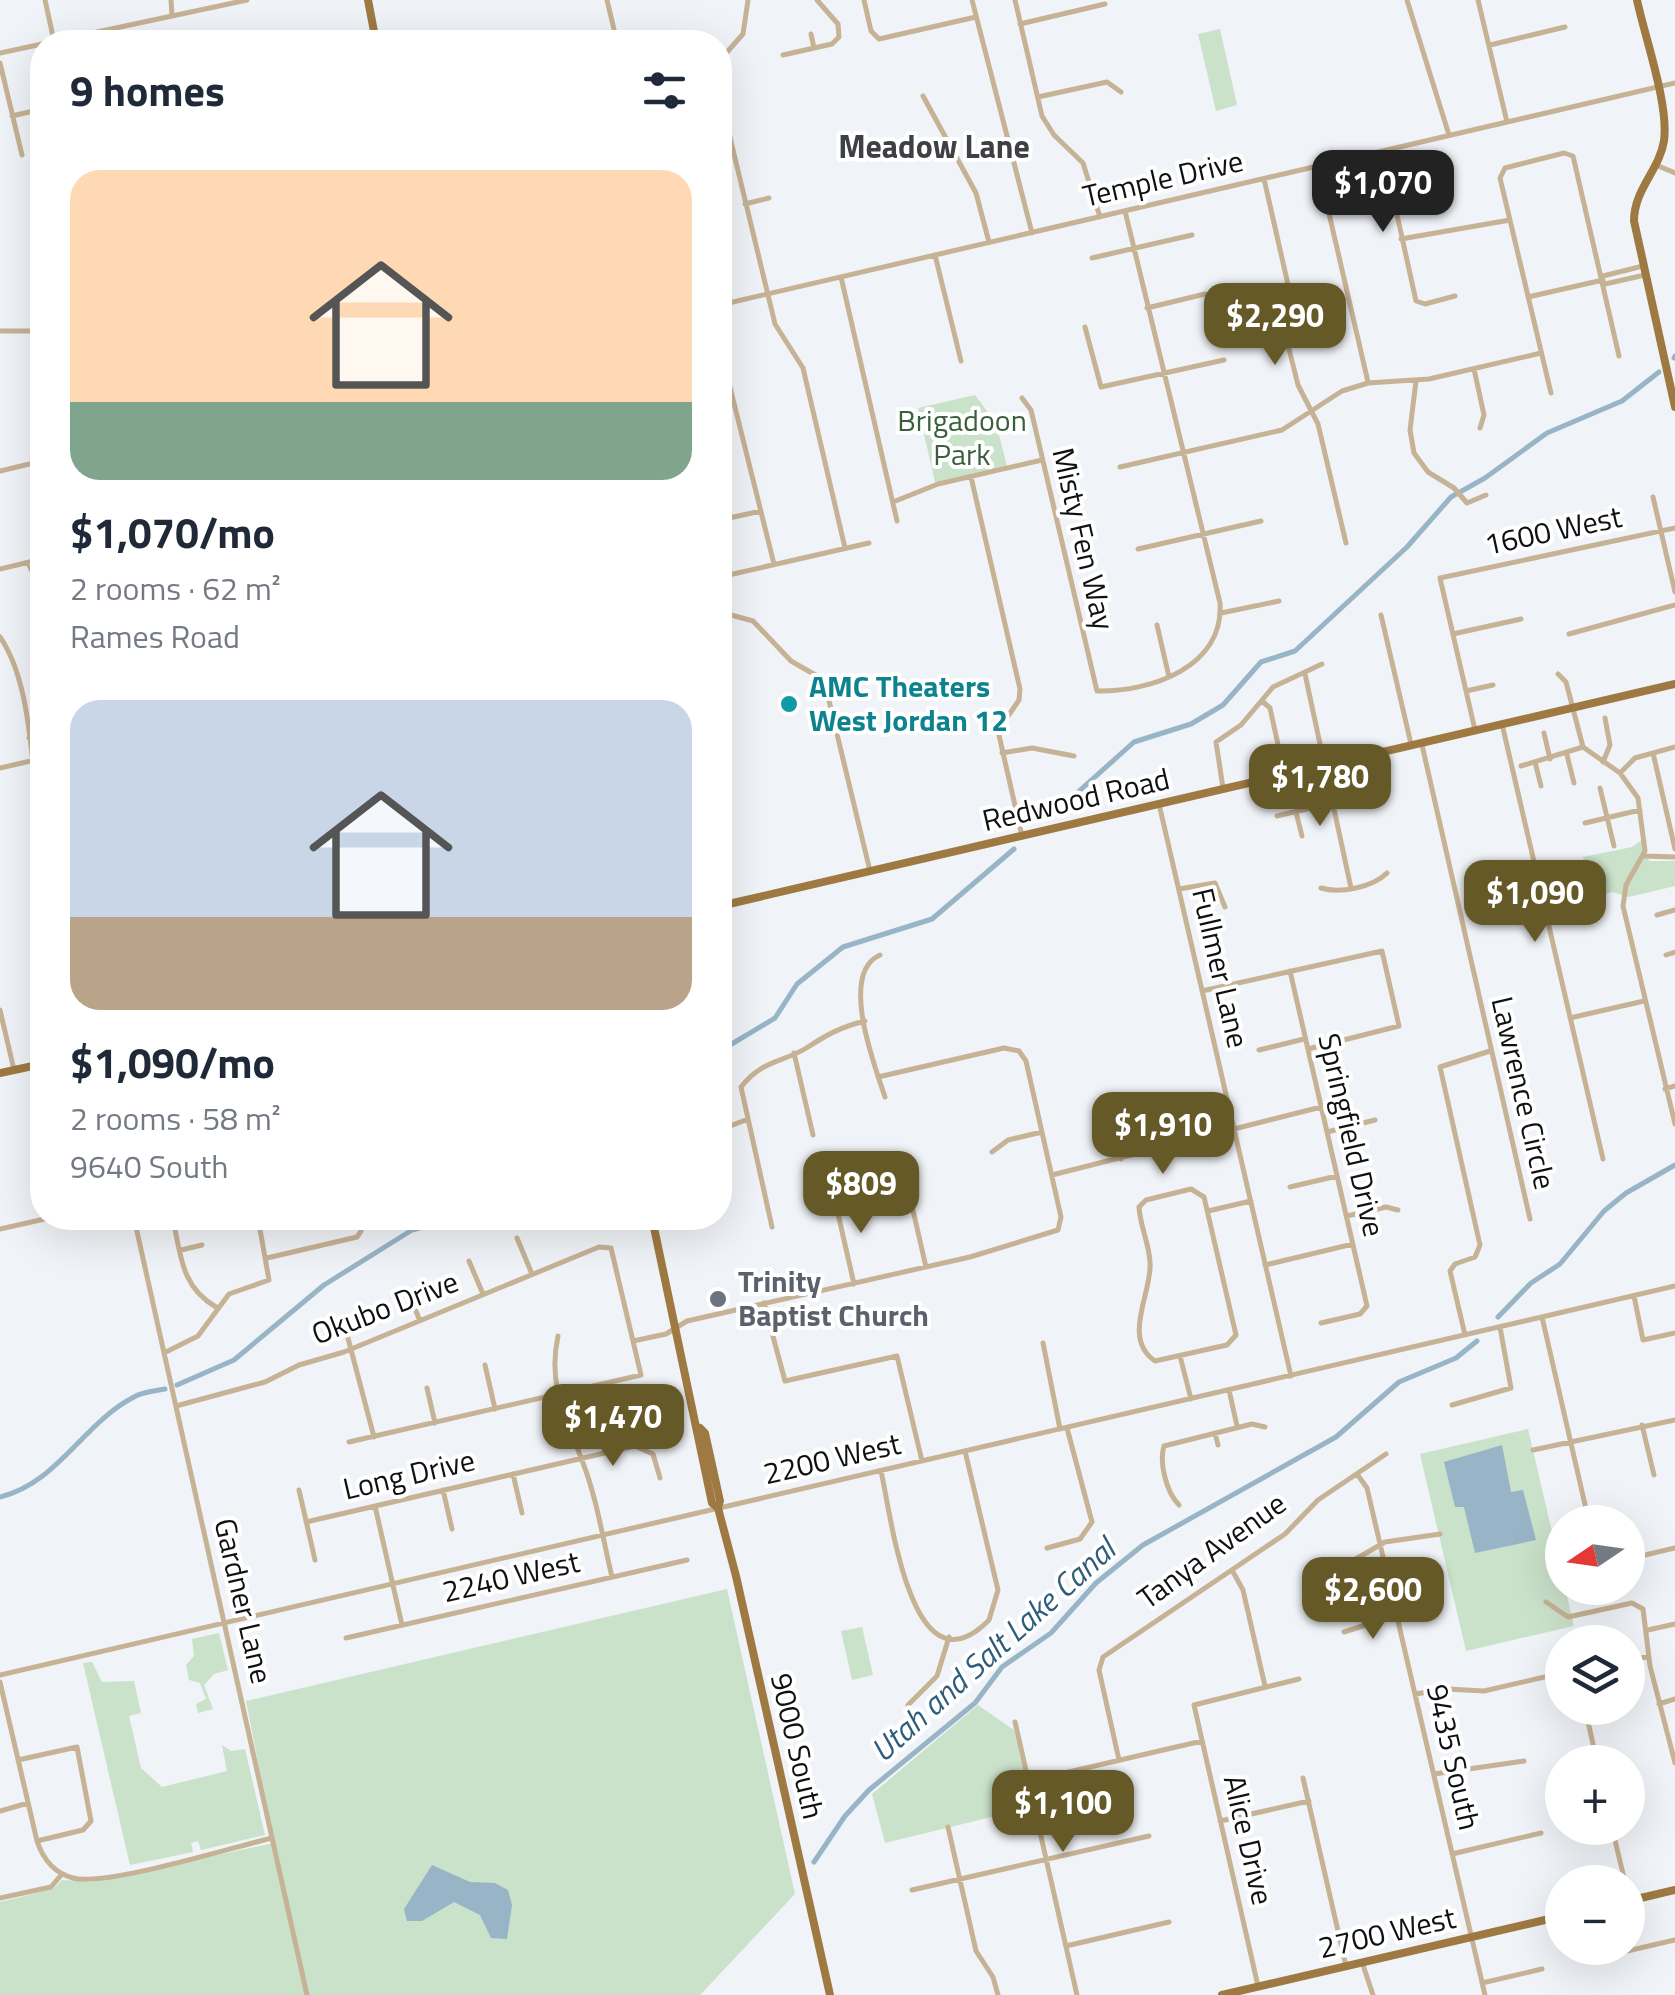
<!DOCTYPE html>
<html lang="en">
<head>
<meta charset="utf-8">
<style>
  body { margin:0; font-family:"Titillium Web",sans-serif; background:#f6f6f7; color:#1f2937; height:100vh; display:flex; flex-direction:column; font-size:38px; white-space:nowrap }
  * { box-sizing:border-box; margin:0 }
  p { font-size:32px; color:#747a83 }
  .icon { flex:none; width:55px; height:55px; fill:none; stroke:currentColor; stroke-width:2; stroke-linecap:round; stroke-linejoin:round }
  .map { position:relative; flex:1; overflow:hidden }
  .details { position:absolute; left:30px; top:30px; width:702px; height:1200px; display:flex; flex-direction:column; background:#fff; border-radius:40px; box-shadow:0 10px 40px #0002 }
  .details>* { flex:none }
  .needle { width:65px; rotate:257deg }
  .controls { position:absolute; left:1545px; top:1505px; display:grid; gap:20px }
  .controls a { display:grid; place-items:center; width:100px; height:100px; border-radius:50%; background:#fff; box-shadow:0 10px 40px #0002; font-size:50px }
  .price { position:absolute; translate:-50% -85px; padding:0 22px; border-radius:20px; background:#655a27; color:#fff; font-size:32px; line-height:65px; filter:drop-shadow(0 2px 5px #0008) }
  .price::after { content:''; position:absolute; left:50%; top:60px; width:30px; height:22px; margin-left:-15px; background:inherit; clip-path:polygon(0 0,100% 0,50% 100%) }
  .price.active { background:#222; color:#fff }
  ul { padding:0; list-style:none }
  li { display:grid; align-content:center; gap:20px; height:530px; padding:0 40px }
  li span { display:grid; place-items:center; height:310px; border-radius:30px; color:#555 }
  li>.icon { margin-inline-start:auto }
  span .icon { width:180px; height:180px; fill:#fffc; stroke-width:1 }
  li b { font-size:42px }
  h2 { display:flex; justify-content:space-between; align-items:center; height:120px; padding:0 40px; font-size:42px }
  .map>svg:first-child { display:block }
  .green { fill:#cae1ca }
  .water { fill:#98b4c7 }
  .lines { fill:none; stroke-linecap:round; stroke-linejoin:round }
  .canal { stroke:#98b4c7; stroke-width:5 }
  .minor { stroke:#c6b295; stroke-width:5 }
  .major { stroke:#9e7a42; stroke-width:8 }
  .culture-dot { fill:#0f9aa8; stroke:#fff; stroke-width:4 }
  .worship-dot { fill:#6b7280; stroke:#fff; stroke-width:4 }
  .labels { text-anchor:middle; stroke-width:8; stroke-linejoin:round; paint-order:stroke }
  .street-label { font-size:30px; fill:#0f1011; stroke:#fff }
  .park-label { font-size:30px; fill:#3a5f3b; stroke:#fff }
  .culture-label { font-size:30px; font-weight:bold; fill:#0d838f; stroke:#fff; text-anchor:start }
  .worship-label { font-size:30px; font-weight:bold; fill:#5b616d; stroke:#fff; text-anchor:start }
  .neighbourhood-label { font-size:32px; font-weight:bold; fill:#3e4043; stroke:#fff }
  .water-label { font-size:32px; font-style:italic; fill:#2e5d7b; stroke:#fff }
</style>
</head>
<body>
<div class="map">
<svg width="1675" height="1995" viewBox="0 0 1675 1995">
  <rect width="100%" height="100%" fill="#f0f3f7"/>
  <path class="green" d="M1220,29L1237,105L1216,111L1198,34Z
    M975,395L996,423L1007,466L935,482L918,408Z
    M1642,840L1649,861H1675V886L1629,897L1612,892L1593,897L1583,857L1632,847Z
    M1528,1429L1574,1626L1466,1651L1420,1454Z
    M727,1589L795,1894L700,1995H0V1902L53,1889L62,1880L91,1882L274,1843L246,1701Z
    M862,1627L873,1675L852,1680L841,1631Z
    M219,1633L228,1670L214,1674L204,1685L213,1709L198,1713L196,1704L206,1699L200,1683L189,1680L186,1665L194,1656L192,1639Z
    M92,1662L102,1682L134,1681L141,1713L129,1716L141,1768L162,1787L227,1771L222,1745L231,1751L245,1749L265,1835L201,1850L198,1841L191,1843L193,1852L130,1865L83,1663Z
    M978,1705L1014,1730L1032,1807L885,1843L872,1794Z"/>
  <path class="water" d="M1502,1445L1511,1492L1523,1490L1536,1540L1475,1553L1464,1507H1455L1444,1462Z
    M432,1865L470,1882L495,1883L508,1890L512,1905L507,1939L491,1938L480,1915L454,1902L422,1921H407L404,1909Z"/>
  <g class="lines">
    <path class="canal" d="M1674,358L1675,356
      M1049,818L1134,742L1191,724L1223,705L1261,662L1295,651L1407,547L1451,497L1485,478L1547,433L1622,401L1659,372
      M720,1051L775,1018L797,984L843,947L932,919L1014,849
      M1498,1317L1531,1283L1560,1264L1604,1211L1626,1193L1675,1165
      M177,1385L234,1360L324,1285L412,1230L457,1218
      M0,1497C58,1483 83,1423 134,1397C142,1392 155,1391 165,1389
      M814,1862L845,1816L869,1790L975,1703L1002,1667L1051,1633L1096,1583L1143,1545L1336,1437L1399,1382L1456,1358L1477,1341"/>
    <path class="minor" d="M45,0L54,41
      M171,0L172,15
      M607,0L617,42
      M864,0L871,31L879,39L976,17
      M972,0L1032,233
      M1015,0L1042,116L1054,135L1083,163L1100,217
      M1407,0L1449,135
      M1478,0L1507,122
      M1020,24L1105,4
      M811,34L814,48
      M50,42L247,0
      M324,42L343,36
      M567,42L578,40
      M618,42L634,39L635,42
      M1490,45L1565,27
      M0,53L42,44
      M783,55L832,44L839,37L838,24L817,0
      M720,60L743,34L748,0
      M0,63L22,155
      M923,96L976,193L989,242
      M1038,97L1107,82L1121,92
      M12,116L42,109
      M727,125L775,324L803,368L845,548
      M1383,151L1416,301L1425,304L1455,296
      M1656,165L1675,173
      M1318,166L1368,382
      M1264,179L1289,289L1287,341L1298,385L1318,424L1346,543
      M745,204L769,198
      M1401,239L1510,220
      M935,255L961,361
      M1092,258L1192,235
      M1603,276L1643,266
      M841,277L897,521
      M1605,284L1645,275
      M1528,297L1603,280
      M720,305L1675,83
      M1147,308L1205,294
      M1085,327L1101,387L1224,360
      M0,331H42
      M720,347L774,564
      M1474,369L1484,415L1480,428
      M1416,381L1410,430L1414,453L1428,472L1454,488L1467,503L1486,495
      M1551,393L1500,178L1505,168L1564,153L1573,156L1619,356
      M1022,398L1031,410L1097,691C1151,692 1224,667 1220,603L1125,211
      M38,462L42,481
      M1120,467L1282,430L1342,391L1368,383L1429,379L1541,353
      M0,471L42,461
      M971,477L1020,689L1019,700L998,731L1022,836
      M1653,497L1675,592
      M893,502L938,484L1042,460
      M720,520L761,511
      M1138,549L1261,521
      M28,563L42,592
      M0,569L42,559
      M720,577L869,543
      M720,612L753,621L791,661L824,680L870,871
      M1221,613L1279,601
      M1381,615L1411,744
      M1157,625L1169,677
      M1453,634L1521,619
      M1569,634L1675,605
      M0,637C34,687 30,773 42,830
      M1305,674L1351,888
      M1558,674L1566,682L1583,747L1620,773L1638,798L1645,851L1626,885L1623,906L1675,1124
      M1466,691L1493,685
      M1262,701L1270,708L1279,749
      M1502,724L1603,1159
      M1475,730L1440,578L1675,528
      M1544,733L1550,759
      M29,738L42,735
      M1422,745L1530,1219
      M1002,753L1032,748L1074,756
      M1653,753L1675,849
      M1567,755L1574,783
      M1535,762L1541,786
      M1603,762L1610,745L1605,718
      M1521,766L1583,747
      M0,768L35,760
      M1620,773L1635,758L1675,747
      M1223,788L1216,742L1241,725L1273,687L1322,664
      M1600,788L1614,846
      M1159,804L1291,1376
      M1296,812L1302,836
      M1277,816L1332,803
      M1585,823L1640,810
      M1644,856L1675,857
      M1321,888C1340,894 1373,887 1387,873
      M1179,889L1215,883L1225,907
      M1657,915L1675,910
      M42,930V929
      M880,955C839,973 874,1064 885,1097
      M1666,955L1675,952
      M1290,971L1367,1306L1360,1314L1321,1323
      M1202,991L1382,951L1399,1026L1308,1049
      M0,1010L14,1070
      M1570,1018L1644,1001
      M1259,1050L1304,1039
      M794,1053L813,1135
      M1665,1089L1675,1086
      M1197,1108L1205,1138
      M1156,1118L1163,1150
      M1114,1129L1121,1159
      M720,1130L748,1119
      M1327,1132L1375,1120
      M992,1152L1008,1140L1042,1132
      M1052,1175L1321,1107
      M906,1180L926,1267
      M1290,1187L1337,1176
      M1191,1189L1204,1197L1236,1335L1227,1345L1155,1361C1121,1338 1153,1291 1150,1262C1149,1243 1140,1226 1139,1207L1146,1200Z
      M834,1196L854,1284
      M1208,1211L1251,1201
      M1347,1216L1386,1207L1398,1210
      M134,1218L307,1995
      M174,1224C181,1259 183,1288 216,1307
      M772,1227L741,1087C763,1059 783,1063 808,1047C828,1034 841,1027 865,1021
      M0,1229L49,1218
      M517,1238L532,1274
      M181,1250L202,1245
      M267,1258L357,1237L361,1231L359,1218
      M469,1261L483,1294
      M1265,1265L1353,1244
      M407,1289L420,1321
      M1634,1296L1643,1340L1675,1333
      M764,1303L785,1381L897,1356L922,1461
      M1542,1317L1589,1522
      M344,1323L374,1437
      M1465,1335L1450,1271L1455,1264L1475,1257L1480,1245L1440,1067L1490,1051
      M558,1336C547,1387 567,1419 583,1463C597,1499 603,1540 612,1577
      M633,1341L666,1334L687,1321L970,1257L1058,1230L1061,1217L1026,1061L1019,1051L1004,1048L878,1077
      M1043,1343L1060,1429
      M164,1353L198,1336L229,1294L269,1280L258,1218
      M1180,1356L1191,1399
      M485,1365L495,1409
      M427,1388L435,1423
      M1229,1390L1237,1426
      M1452,1405L1511,1388L1500,1327
      M176,1406L265,1382L299,1365L344,1352L599,1247L611,1248L641,1375L349,1442
      M1642,1425L1654,1475
      M1215,1433L1218,1445
      M1533,1450L1675,1420
      M881,1471C891,1514 911,1699 989,1620L998,1590L965,1451
      M513,1474L522,1513
      M1357,1474L1367,1488L1485,1995
      M299,1490L315,1560
      M443,1490L452,1529
      M1179,1505C1166,1492 1159,1462 1164,1446L1252,1424L1265,1427
      M375,1506L402,1625
      M306,1522L635,1446L653,1454L660,1478
      M1047,1548L1080,1539L1092,1522L1067,1428
      M1628,1559L1675,1548
      M1318,1568L1342,1567L1385,1542L1440,1534
      M1232,1570L1243,1590L1265,1686
      M1546,1602L1568,1617L1632,1603L1643,1609L1650,1666L1675,1763
      M1648,1630L1675,1624
      M1344,1632L1421,1607
      M346,1638L687,1560
      M1628,1659L1649,1657
      M0,1675L1675,1286
      M0,1682L37,1841C43,1859 54,1873 73,1878C105,1887 233,1847 272,1838
      M1415,1694L1447,1689L1484,1691L1562,1673
      M1659,1704L1675,1699
      M908,1705L937,1676L949,1637
      M1585,1708L1597,1762
      M1015,1722L1077,1995
      M18,1760L77,1747L91,1821L83,1830L37,1841
      M1119,1760L1099,1670L1103,1657L1285,1534L1318,1500L1386,1454
      M1434,1774L1524,1761
      M1303,1778L1346,1966
      M1030,1781L1202,1741
      M0,1811L28,1803
      M1220,1821L1309,1801
      M948,1827L976,1951L993,1977L998,1995
      M1612,1828L1625,1882
      M1452,1854L1541,1833
      M912,1890L1149,1836
      M0,1898L51,1887L62,1874
      M1066,1946L1169,1922
      M1610,1955L1675,1940
      M1362,1962L1373,1995
      M1482,1983L1542,1969
      M1258,1986L1194,1705L1299,1679"/>
    <path class="major" d="M368,0L376,42
      M1637,0C1645,38 1669,104 1664,141C1659,171 1634,189 1634,221L1675,407
      M720,906L1675,684
      M0,1073L42,1064
      M652,1218L712,1503L718,1508L736,1576L830,1995
      M700,1428L705,1433L720,1501L718,1508
      M1628,1901L1675,1890
      M1222,1995L1562,1916"/>
  </g>
  <circle class="culture-dot" cx="789" cy="704" r="10"/>
  <circle class="worship-dot" cx="718" cy="1299" r="10"/>
  <g class="labels">
    <g class="street-label">
      <text transform="translate(1163 179) rotate(-13)" y="10">Temple Drive</text>
      <text transform="translate(1553 531) rotate(-12)" y="10">1600 West</text>
      <text transform="translate(1083 539) rotate(77)" y="10">Misty Fen Way</text>
      <text transform="translate(1076 800) rotate(-13)" y="10">Redwood Road</text>
      <text transform="translate(1220 968) rotate(77)" y="10">Fullmer Lane</text>
      <text transform="translate(1523 1093) rotate(77)" y="10">Lawrence Circle</text>
      <text transform="translate(1351 1135) rotate(77)" y="10">Springfield Drive</text>
      <text transform="translate(385 1308) rotate(-21)" y="10">Okubo Drive</text>
      <text transform="translate(832 1459) rotate(-13)" y="10">2200 West</text>
      <text transform="translate(409 1475) rotate(-13)" y="10">Long Drive</text>
      <text transform="translate(1212 1551) rotate(-36)" y="10">Tanya Avenue</text>
      <text transform="translate(511 1577) rotate(-13)" y="10">2240 West</text>
      <text transform="translate(243 1601) rotate(77)" y="10">Gardner Lane</text>
      <text transform="translate(797 1746) rotate(77)" y="10">9000 South</text>
      <text transform="translate(1453 1757) rotate(77)" y="10">9435 South</text>
      <text transform="translate(1248 1840) rotate(77)" y="10">Alice Drive</text>
      <text transform="translate(1387 1933) rotate(-13)" y="10">2700 West</text>
    </g>
    <g class="park-label">
      <text x="962" y="431">Brigadoon<tspan x="962" dy="34">Park</tspan></text>
    </g>
    <g class="culture-label">
      <text x="809" y="697">AMC Theaters<tspan x="809" dy="34">West Jordan 12</tspan></text>
    </g>
    <g class="worship-label">
      <text x="738" y="1292">Trinity<tspan x="738" dy="34">Baptist Church</tspan></text>
    </g>
    <g class="neighbourhood-label">
      <text x="934" y="158">Meadow Lane</text>
    </g>
    <g class="water-label">
      <text transform="translate(993 1650) rotate(-42)" y="11">Utah and Salt Lake Canal</text>
    </g>
  </g>
</svg>
<div class="controls">
<a><svg class="needle" viewBox="-14 -14 28 28"><path d="M0-13l5 13h-10z" fill="#e53935"/><path d="M0 13l5-13h-10z" fill="#747a83"/></svg></a>
<a><svg class="icon" aria-label="layers" viewBox="0 0 24 24"><path d="M12 4l9 5-9 5-9-5zM3 14l9 5 9-5"/></svg></a>
<a>+</a>
<a>−</a>
</div>
<b class="price active" style="left:1383px;top:235px">$1,070</b>
<b class="price" style="left:1275px;top:368px">$2,290</b>
<b class="price" style="left:1320px;top:829px">$1,780</b>
<b class="price" style="left:1535px;top:945px">$1,090</b>
<b class="price" style="left:1163px;top:1177px">$1,910</b>
<b class="price" style="left:861px;top:1236px">$809</b>
<b class="price" style="left:613px;top:1469px">$1,470</b>
<b class="price" style="left:1373px;top:1642px">$2,600</b>
<b class="price" style="left:1063px;top:1855px">$1,100</b>
<section class="details">
<h2>9 homes<svg class="icon" aria-label="filters" viewBox="0 0 24 24"><path d="M4 7h16M4 17h16"/><circle cx="9" cy="7" r="2"/><circle cx="15" cy="17" r="2"/></svg></h2>
<ul>
<li><span style="background:linear-gradient(#ffd9b3 75%,#7fa58c 0)"><svg class="icon" aria-label="home" viewBox="0 0 24 24"><path d="M3 11l9-7 9 7M6 9v11h12V9"/></svg></span><div><b>$1,070/mo</b><p>2 rooms · 62 m²</p><p>Rames Road</p></div></li>
<li><span style="background:linear-gradient(#c9d6e8 70%,#b9a48a 0)"><svg class="icon" aria-label="home" viewBox="0 0 24 24"><path d="M3 11l9-7 9 7M6 9v11h12V9"/></svg></span><div><b>$1,090/mo</b><p>2 rooms · 58 m²</p><p>9640 South</p></div></li>
</ul>
</section>
</div>
</body>
</html>
